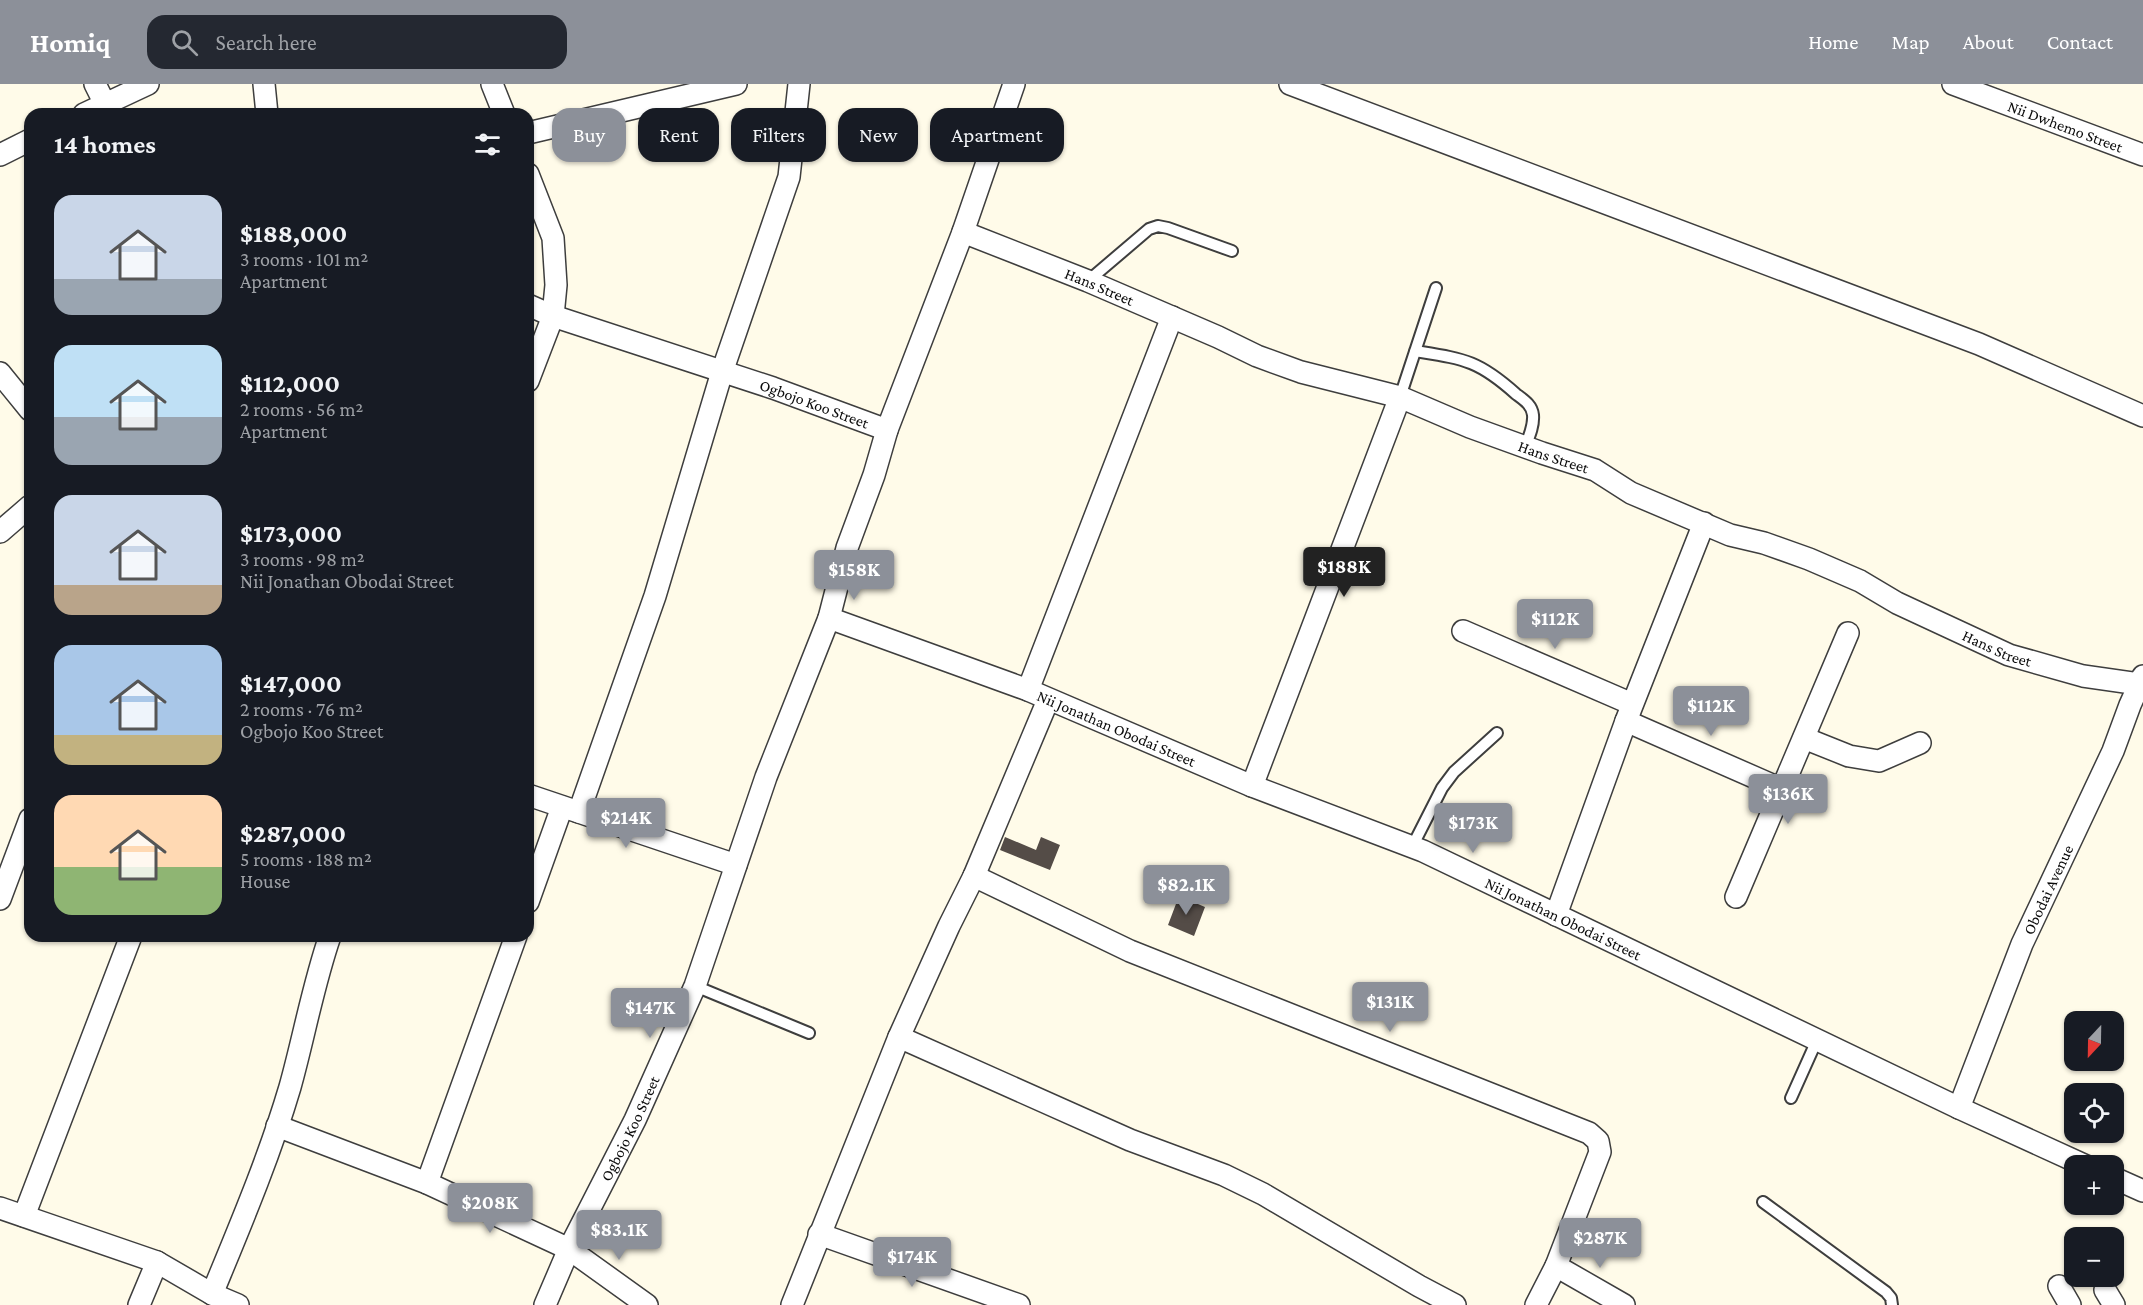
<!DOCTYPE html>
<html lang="en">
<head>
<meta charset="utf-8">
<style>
  body { margin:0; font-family:"Crimson Pro",serif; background:#242831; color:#f1f3f6; height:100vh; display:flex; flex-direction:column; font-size:22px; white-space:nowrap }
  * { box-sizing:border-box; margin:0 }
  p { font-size:20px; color:#9ea1a6 }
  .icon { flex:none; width:33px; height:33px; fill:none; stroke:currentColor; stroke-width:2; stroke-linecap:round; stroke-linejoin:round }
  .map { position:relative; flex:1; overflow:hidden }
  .panel { position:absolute; left:24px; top:24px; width:510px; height:834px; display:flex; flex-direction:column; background:#171b24; border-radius:18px; box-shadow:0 2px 4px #0004 }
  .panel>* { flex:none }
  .hud { position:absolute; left:552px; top:24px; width:570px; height:54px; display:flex; gap:12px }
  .needle { width:39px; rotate:202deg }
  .fabs { position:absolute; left:2064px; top:927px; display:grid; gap:12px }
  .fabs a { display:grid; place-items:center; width:60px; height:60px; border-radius:12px; background:#171b24; box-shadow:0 2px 4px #0004; font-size:30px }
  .price { position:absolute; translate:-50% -51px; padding:0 14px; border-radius:6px; background:#8c9099; color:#fff; font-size:20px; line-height:39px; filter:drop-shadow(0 2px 3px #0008) }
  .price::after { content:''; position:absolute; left:50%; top:36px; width:18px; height:14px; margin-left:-9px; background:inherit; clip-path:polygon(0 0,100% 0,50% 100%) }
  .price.current { background:#222; color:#fff }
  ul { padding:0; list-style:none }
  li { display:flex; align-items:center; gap:18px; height:150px; padding:0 30px }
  li span { display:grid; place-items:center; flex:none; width:168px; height:120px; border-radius:18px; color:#555 }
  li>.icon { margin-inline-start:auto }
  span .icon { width:72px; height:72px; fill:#fffc; stroke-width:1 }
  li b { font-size:26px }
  h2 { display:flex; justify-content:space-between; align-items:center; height:72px; padding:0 30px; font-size:26px }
  .chip { padding:0 21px; border-radius:18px; background:#171b24; box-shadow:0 2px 4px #0004; font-size:21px; line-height:54px }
  .chip.current { background:#8c9099; color:#fff }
  header { display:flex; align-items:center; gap:36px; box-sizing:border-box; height:84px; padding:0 30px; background:#8c9099; color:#fff }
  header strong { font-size:28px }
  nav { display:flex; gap:33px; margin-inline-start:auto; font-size:21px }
  .search { width:420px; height:54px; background:#242831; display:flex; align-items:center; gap:15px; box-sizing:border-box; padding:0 21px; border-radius:18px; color:#9ea1a6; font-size:22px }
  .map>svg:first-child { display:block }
  .building { fill:#544c47 }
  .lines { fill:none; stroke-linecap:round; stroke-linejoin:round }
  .service-casing { stroke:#3e3e3e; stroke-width:14 }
  .minor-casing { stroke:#3e3e3e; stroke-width:24 }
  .service { stroke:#fff; stroke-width:10 }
  .minor { stroke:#fff; stroke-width:21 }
  .labels { text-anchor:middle; stroke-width:6; stroke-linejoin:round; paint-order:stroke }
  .street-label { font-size:16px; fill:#0b0b0b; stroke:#fff }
</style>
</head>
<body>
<header>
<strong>Homiq</strong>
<div class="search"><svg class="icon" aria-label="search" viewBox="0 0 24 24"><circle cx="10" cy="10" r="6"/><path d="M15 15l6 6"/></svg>Search here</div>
<nav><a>Home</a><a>Map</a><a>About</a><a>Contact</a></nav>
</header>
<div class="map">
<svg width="2143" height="1221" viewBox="0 0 2143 1221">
  <rect width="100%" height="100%" fill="#fffbe9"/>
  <path class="building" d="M1005,753L1036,766L1041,753L1060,761L1050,786L1000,766Z
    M1179,812L1205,823L1194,852L1168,841Z"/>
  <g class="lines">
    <defs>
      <path id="service" d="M1088,197L1149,145L1158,142L1168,144L1232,167
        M1415,267C1464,275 1478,276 1516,310C1524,316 1532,321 1533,331C1534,342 1529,353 1525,363
        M1400,313L1436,204
        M1412,763L1442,704L1454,688L1497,649
        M695,902L809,949
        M1791,1014L1817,956
        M1763,1118L1886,1208L1891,1214L1892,1221"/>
      <g id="minor">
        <path d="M95,0L105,20"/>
        <path d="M264,0L267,30"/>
        <path d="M492,0L504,30"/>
        <path d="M1290,0L1979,260L2143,332"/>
        <path id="s1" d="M1953,0L2143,71"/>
        <path d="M84,30L148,0"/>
        <path d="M528,49L736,0"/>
        <path d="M0,71L30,56"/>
        <path d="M528,90L553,154L556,201L553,232L528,297"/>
        <path id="s2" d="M963,148L1088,197L1218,253L1257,272L1301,288L1400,313L1470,343L1542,369L1595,386L1631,409L1730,451L1764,459L1809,475L1860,497L1897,519L2009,571L2083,592L2139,600"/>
        <path id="s3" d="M528,221L553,232L773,304L887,346"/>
        <path d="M0,289L30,326"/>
        <path d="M0,448L30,422"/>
        <path id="s4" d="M829,534L1028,606L1252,702L1423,767L1959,1024L2086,1082"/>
        <path d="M1463,547L1632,620"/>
        <path d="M1028,606L1172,233"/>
        <path d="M1626,637L1781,705"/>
        <path d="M1804,654L1849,672L1879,677L1920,659"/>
        <path d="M1252,702L1400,313"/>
        <path d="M528,711L736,781"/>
        <path d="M579,728L655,512L722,288L789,93L799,0"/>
        <path d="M974,792L1130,867L1589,1049L1598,1057L1600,1068L1556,1182L1536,1221"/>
        <path d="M1736,813L1848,549"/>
        <path d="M0,815L30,735"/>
        <path d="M528,818L562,723"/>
        <path d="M1556,831L1626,637L1704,439"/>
        <path d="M899,953L1130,1056L1224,1091L1263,1110L1419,1202L1455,1221"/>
        <path id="s5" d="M1959,1024L2022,860L2113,667L2130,621L2143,592"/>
        <path d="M277,1042L427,1099L516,852"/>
        <path d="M2114,1094L2143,1107"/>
        <path d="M427,1099L569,1165L647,1221"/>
        <path d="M0,1124L157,1178L212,1210L238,1221"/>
        <path d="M24,1132L131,852"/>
        <path d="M819,1150L1019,1221"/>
        <path d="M1556,1182L1624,1221"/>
        <path d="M2059,1202L2070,1221"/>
        <path d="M2105,1206L2114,1221"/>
        <path d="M212,1210C240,1142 269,1074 290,1003C304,953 313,901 330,852"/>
        <path d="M139,1221L157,1178"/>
        <path id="s6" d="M545,1221L569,1165L635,1036L695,902L766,693L829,534L847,464L874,391L887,346L963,148L1014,0"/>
        <path d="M792,1221L899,953L949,842L974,792L1048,616"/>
      </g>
    </defs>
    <use href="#service" class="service-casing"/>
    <use href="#minor" class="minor-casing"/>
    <use href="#service" class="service"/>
    <use href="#minor" class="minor"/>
  </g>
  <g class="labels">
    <g class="street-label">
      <text dy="6" stroke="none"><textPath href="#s1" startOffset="120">Nii Dwhemo Street</textPath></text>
      <text dy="6" stroke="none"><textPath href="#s2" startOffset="147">Hans Street</textPath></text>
      <text dy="6" stroke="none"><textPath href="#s3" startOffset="303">Ogbojo Koo Street</textPath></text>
      <text dy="6" stroke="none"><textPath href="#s2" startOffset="633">Hans Street</textPath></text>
      <text dy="6" stroke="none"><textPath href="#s2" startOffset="1118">Hans Street</textPath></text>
      <text dy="6" stroke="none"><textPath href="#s4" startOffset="308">Nii Jonathan Obodai Street</textPath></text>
      <text dy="6" stroke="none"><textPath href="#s5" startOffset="236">Obodai Avenue</textPath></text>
      <text dy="6" stroke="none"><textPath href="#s4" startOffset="794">Nii Jonathan Obodai Street</textPath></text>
      <text dy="6" stroke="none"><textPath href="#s6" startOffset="196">Ogbojo Koo Street</textPath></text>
    </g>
  </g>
</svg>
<div class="fabs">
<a><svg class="needle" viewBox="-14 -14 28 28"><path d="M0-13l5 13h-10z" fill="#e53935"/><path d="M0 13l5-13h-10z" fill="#9ea1a6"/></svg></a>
<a><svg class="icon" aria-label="locate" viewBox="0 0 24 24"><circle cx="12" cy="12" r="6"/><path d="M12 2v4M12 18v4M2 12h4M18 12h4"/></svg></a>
<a>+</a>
<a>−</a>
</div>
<b class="price current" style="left:1344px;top:514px">$188K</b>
<b class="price" style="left:854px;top:517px">$158K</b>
<b class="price" style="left:1555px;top:566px">$112K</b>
<b class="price" style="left:1711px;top:653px">$112K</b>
<b class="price" style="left:1788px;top:741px">$136K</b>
<b class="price" style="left:626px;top:765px">$214K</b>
<b class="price" style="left:1473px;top:770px">$173K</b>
<b class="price" style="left:1186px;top:832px">$82.1K</b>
<b class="price" style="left:1390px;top:949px">$131K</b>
<b class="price" style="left:650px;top:955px">$147K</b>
<b class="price" style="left:490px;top:1150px">$208K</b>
<b class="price" style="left:619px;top:1177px">$83.1K</b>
<b class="price" style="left:1600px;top:1185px">$287K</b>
<b class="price" style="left:912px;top:1204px">$174K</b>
<div class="hud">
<a class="chip current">Buy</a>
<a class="chip">Rent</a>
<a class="chip">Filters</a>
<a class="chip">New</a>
<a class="chip">Apartment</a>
</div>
<section class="panel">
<h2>14 homes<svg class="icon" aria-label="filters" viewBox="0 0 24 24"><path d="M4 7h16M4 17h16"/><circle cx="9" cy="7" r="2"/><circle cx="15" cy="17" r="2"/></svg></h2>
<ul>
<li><span style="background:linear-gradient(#c9d6e8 70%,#9aa5b1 0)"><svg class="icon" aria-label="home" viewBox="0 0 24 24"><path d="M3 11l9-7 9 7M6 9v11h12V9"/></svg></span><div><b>$188,000</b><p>3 rooms · 101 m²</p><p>Apartment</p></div></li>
<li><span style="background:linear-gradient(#bfe0f5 60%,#9aa5b1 0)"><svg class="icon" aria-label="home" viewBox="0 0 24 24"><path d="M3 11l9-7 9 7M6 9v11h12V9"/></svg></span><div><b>$112,000</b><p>2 rooms · 56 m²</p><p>Apartment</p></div></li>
<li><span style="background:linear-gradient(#c9d6e8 75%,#b9a48a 0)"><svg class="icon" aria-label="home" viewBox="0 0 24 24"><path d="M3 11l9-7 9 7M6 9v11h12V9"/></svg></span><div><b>$173,000</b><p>3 rooms · 98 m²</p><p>Nii Jonathan Obodai Street</p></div></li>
<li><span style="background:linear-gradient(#a9c7e8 75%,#c2b280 0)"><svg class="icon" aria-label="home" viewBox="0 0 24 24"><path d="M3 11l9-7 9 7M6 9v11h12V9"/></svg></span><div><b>$147,000</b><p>2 rooms · 76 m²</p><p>Ogbojo Koo Street</p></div></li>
<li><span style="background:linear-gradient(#ffd9b3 60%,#8fb573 0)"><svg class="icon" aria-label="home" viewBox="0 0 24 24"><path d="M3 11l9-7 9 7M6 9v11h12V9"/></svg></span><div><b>$287,000</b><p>5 rooms · 188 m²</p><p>House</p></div></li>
</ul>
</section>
</div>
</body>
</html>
